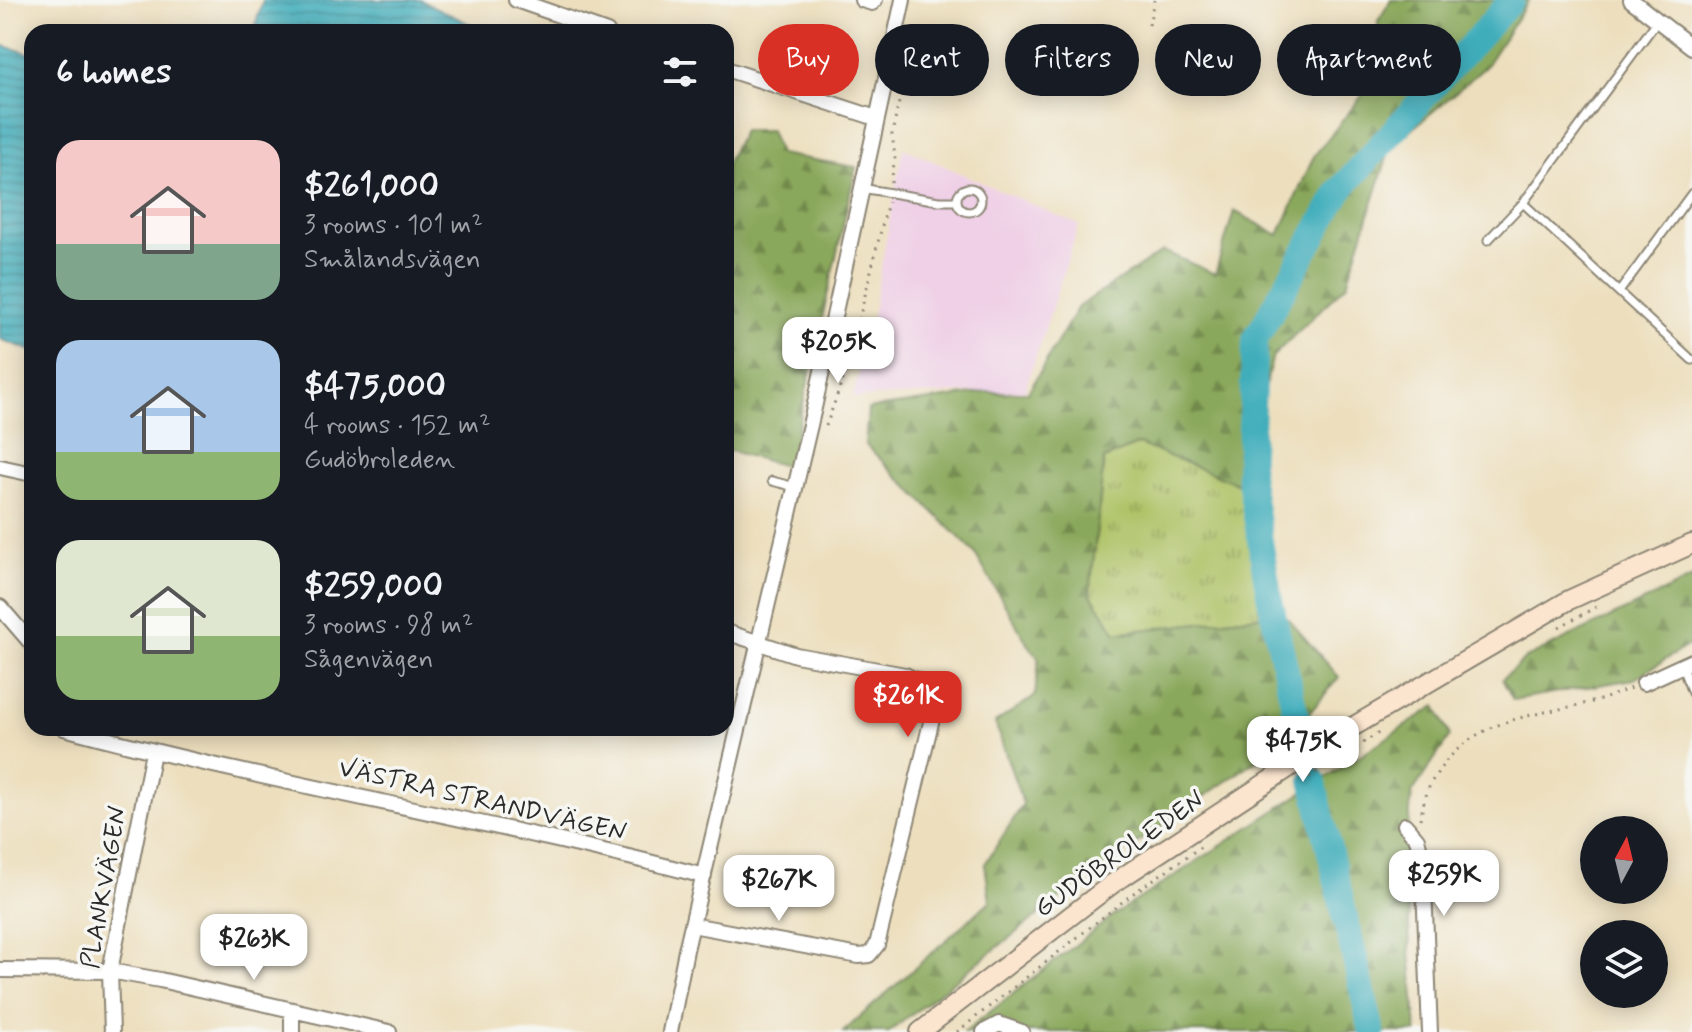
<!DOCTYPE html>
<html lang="en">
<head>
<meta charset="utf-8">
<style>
  body { margin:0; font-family:Mynerve,sans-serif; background:#242831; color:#f1f3f6; height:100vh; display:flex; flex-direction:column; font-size:30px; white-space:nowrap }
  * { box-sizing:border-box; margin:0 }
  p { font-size:26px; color:#9ea1a6 }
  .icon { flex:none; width:44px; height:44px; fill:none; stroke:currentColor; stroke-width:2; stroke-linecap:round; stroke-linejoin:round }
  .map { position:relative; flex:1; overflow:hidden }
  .panel { position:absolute; left:24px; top:24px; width:710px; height:712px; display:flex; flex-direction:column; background:#171b24; border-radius:24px; box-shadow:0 4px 20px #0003 }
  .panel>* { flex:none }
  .top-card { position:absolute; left:758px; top:24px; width:760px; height:72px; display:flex; gap:16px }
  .needle { width:52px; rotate:7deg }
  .buttons { position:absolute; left:1580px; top:816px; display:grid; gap:16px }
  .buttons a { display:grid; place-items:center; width:88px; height:88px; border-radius:50%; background:#171b24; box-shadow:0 4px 20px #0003; font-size:40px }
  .price { position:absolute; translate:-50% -68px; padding:0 18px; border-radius:16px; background:#fff; color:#222; font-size:26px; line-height:52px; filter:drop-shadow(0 2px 4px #0008) }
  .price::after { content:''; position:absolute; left:50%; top:48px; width:24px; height:18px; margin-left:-12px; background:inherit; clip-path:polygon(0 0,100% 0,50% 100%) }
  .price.selected { background:#d93025; color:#fff }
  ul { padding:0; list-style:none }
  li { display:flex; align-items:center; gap:24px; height:200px; padding:0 32px }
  li span { display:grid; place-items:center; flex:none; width:224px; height:160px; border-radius:24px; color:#555 }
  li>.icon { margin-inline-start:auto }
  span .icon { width:96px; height:96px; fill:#fffc; stroke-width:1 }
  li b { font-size:34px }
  h2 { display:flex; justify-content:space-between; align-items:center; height:96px; padding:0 32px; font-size:34px }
  .tag { padding:0 28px; border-radius:36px; background:#171b24; box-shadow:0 4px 20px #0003; font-size:28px; line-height:72px }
  .tag.selected { background:#d93025; color:#fff }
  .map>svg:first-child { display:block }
  .built { fill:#efd0e6 }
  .grass { fill:url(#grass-tufts); stroke:#6c7648; stroke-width:2 }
  .forest { fill:url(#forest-firs); stroke:#5a6a43; stroke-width:2 }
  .water { fill:url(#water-rules); stroke:#356c73; stroke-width:2 }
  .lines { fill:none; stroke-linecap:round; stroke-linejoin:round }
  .river { stroke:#3fadbb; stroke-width:26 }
  .lane-casing { stroke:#8c8574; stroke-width:11 }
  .street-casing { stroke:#8c8574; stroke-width:18 }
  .secondary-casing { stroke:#8c8574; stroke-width:22 }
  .path { stroke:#8c8574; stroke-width:3; stroke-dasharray:2 6; stroke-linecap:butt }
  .lane { stroke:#fff; stroke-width:7 }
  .street { stroke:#fff; stroke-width:14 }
  .secondary { stroke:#fce5cf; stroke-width:18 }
  .labels { text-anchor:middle; stroke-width:7; stroke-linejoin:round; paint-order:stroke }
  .street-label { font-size:26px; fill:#2b2b2b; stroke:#f6f6f2 }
</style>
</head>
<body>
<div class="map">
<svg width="1692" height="1032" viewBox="0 0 1692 1032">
  <defs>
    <pattern id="grass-tufts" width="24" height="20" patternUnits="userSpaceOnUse" patternTransform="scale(2)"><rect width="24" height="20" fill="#aec266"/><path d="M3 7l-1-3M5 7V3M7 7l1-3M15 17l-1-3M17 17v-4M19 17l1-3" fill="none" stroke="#8e9e54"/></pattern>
    <pattern id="forest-firs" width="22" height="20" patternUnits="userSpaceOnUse" patternTransform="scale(2)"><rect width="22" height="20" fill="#8aa85b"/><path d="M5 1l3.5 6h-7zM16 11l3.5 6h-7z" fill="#71894b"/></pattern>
    <pattern id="water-rules" width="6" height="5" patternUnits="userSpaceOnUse" patternTransform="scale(2)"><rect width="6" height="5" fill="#3fadbb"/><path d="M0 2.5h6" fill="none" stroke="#358d98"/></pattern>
  </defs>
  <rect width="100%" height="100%" fill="#f6f6f2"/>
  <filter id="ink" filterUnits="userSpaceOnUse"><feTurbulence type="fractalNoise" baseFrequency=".0125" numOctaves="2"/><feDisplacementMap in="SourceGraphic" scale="16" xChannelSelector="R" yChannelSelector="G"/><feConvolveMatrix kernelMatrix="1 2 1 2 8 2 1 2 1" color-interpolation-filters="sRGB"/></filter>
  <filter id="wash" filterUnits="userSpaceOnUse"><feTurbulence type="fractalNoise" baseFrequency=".006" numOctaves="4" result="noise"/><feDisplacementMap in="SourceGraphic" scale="32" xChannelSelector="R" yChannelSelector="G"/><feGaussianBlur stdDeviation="1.8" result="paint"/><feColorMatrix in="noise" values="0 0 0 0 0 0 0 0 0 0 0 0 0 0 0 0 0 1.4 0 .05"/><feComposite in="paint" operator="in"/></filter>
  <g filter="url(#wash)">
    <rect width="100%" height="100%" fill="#eddfbe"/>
    <path class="built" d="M903,148L1079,225L1025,390L853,398L871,321Z"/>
    <path class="grass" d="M1139,444L1239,484L1283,613L1116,633L1090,593L1104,459Z"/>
    <path class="forest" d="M1391,0H1529L1485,67L1390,148L1347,284L1273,356L1239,484L1139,444L1104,459L1090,593L1116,633L1283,613L1339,677L1290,737L1082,881L889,1032H843L990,901L985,864L1023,804L995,723L1035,696L1039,659L1026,641L974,552L865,444L868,409L987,392H1028L1078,307L1163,251L1215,274L1234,211L1279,235L1314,156L1377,77L1378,21Z
      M743,130H770L779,154L856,167L789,467L726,450V164Z
      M1692,578V643L1634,679L1513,700L1502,679L1526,658Z
      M1436,706L1450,736L1412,793L1406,847L1410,951L1417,1032H964L1114,915Z"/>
    <path class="water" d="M263,0H420L480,29L522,32H253Z
      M0,45L32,54V351L0,339Z"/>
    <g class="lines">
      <path class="river" d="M1302,743L1269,595L1249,474L1255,340L1340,190L1512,0
        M1313,780L1372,1032"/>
    </g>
  </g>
  <g filter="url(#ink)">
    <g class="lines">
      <defs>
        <path id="lane" d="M861,188L939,201H957
          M957 200a12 12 0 1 1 24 0a12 12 0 1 1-24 0Z
          M1523,203L1692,360
          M1488,240L1523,203L1658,20
          M1619,292L1692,193
          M772,481L795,487
          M1682,667L1692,693"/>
        <path id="street" d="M516,0L607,32
          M862,0L872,3L875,0
          M1631,0L1692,47
          M726,69L876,118
          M0,467L32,474
          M0,607L32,644
          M1644,683L1692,661
          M64,728C275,785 492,820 704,876
          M1405,825L1417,839L1423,862L1430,1032
          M692,925L859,956L869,955L877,945L935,706L924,684L905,675L796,655L726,632
          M0,970L110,971L160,980L389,1032
          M112,1032L110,971L153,752
          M292,1032V1010
          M670,1032L686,950L814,408L903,0
          M984,1032L999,1024L1022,1032"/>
        <path id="secondary" d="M920,1032L1112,884L1337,736L1569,600L1692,544"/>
      </defs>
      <use href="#lane" class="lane-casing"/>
      <use href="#street" class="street-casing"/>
      <use href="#secondary" class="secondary-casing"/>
      <path class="path" d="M1149,25L1154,0
        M891,183L895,157L892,134L913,38L911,33
        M826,426L847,368L888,202
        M1559,627L1598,606
        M1302,781L1380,732
        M1420,819C1423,806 1426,790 1434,778C1472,716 1533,717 1596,701C1608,698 1620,692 1631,688
        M957,1032L1135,892L1202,846"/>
      <use href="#lane" class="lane"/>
      <use href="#street" class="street"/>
      <use href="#secondary" class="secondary"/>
    </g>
  </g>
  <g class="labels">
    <g class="street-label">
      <text transform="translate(483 799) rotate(13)" y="9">VÄSTRA STRANDVÄGEN</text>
      <text transform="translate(1119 853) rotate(-35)" y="9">GUDÖBROLEDEN</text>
      <text transform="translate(103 887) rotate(-80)" y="9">PLANKVÄGEN</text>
    </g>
  </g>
</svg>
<div class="buttons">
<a><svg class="needle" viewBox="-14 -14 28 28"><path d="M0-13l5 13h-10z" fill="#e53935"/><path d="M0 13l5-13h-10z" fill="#9ea1a6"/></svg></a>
<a><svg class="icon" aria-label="layers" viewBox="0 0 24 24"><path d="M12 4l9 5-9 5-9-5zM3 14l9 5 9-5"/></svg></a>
</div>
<b class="price" style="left:838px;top:385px">$205K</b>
<b class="price selected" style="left:908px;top:739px">$261K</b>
<b class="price" style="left:1303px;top:784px">$475K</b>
<b class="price" style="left:1444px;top:918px">$259K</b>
<b class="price" style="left:779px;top:923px">$267K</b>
<b class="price" style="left:254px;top:982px">$263K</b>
<div class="top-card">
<a class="tag selected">Buy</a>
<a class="tag">Rent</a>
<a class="tag">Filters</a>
<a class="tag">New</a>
<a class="tag">Apartment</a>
</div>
<section class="panel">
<h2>6 homes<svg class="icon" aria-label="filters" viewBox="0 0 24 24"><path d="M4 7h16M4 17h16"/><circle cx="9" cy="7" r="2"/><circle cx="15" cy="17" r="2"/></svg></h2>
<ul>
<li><span style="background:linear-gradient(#f6c9c9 65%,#7fa58c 0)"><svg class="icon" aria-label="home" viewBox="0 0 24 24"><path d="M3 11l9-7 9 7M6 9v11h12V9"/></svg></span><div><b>$261,000</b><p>3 rooms · 101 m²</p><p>Smålandsvägen</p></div></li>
<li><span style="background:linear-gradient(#a9c7e8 70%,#8fb573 0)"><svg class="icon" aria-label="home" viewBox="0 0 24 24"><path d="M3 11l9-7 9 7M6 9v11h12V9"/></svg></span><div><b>$475,000</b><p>4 rooms · 152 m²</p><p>Gudöbroleden</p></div></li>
<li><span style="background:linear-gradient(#dfe7d0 60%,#8fb573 0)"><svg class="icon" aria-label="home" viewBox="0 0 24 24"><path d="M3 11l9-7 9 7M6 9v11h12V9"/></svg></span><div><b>$259,000</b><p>3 rooms · 98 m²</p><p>Sågenvägen</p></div></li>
</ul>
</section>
</div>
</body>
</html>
